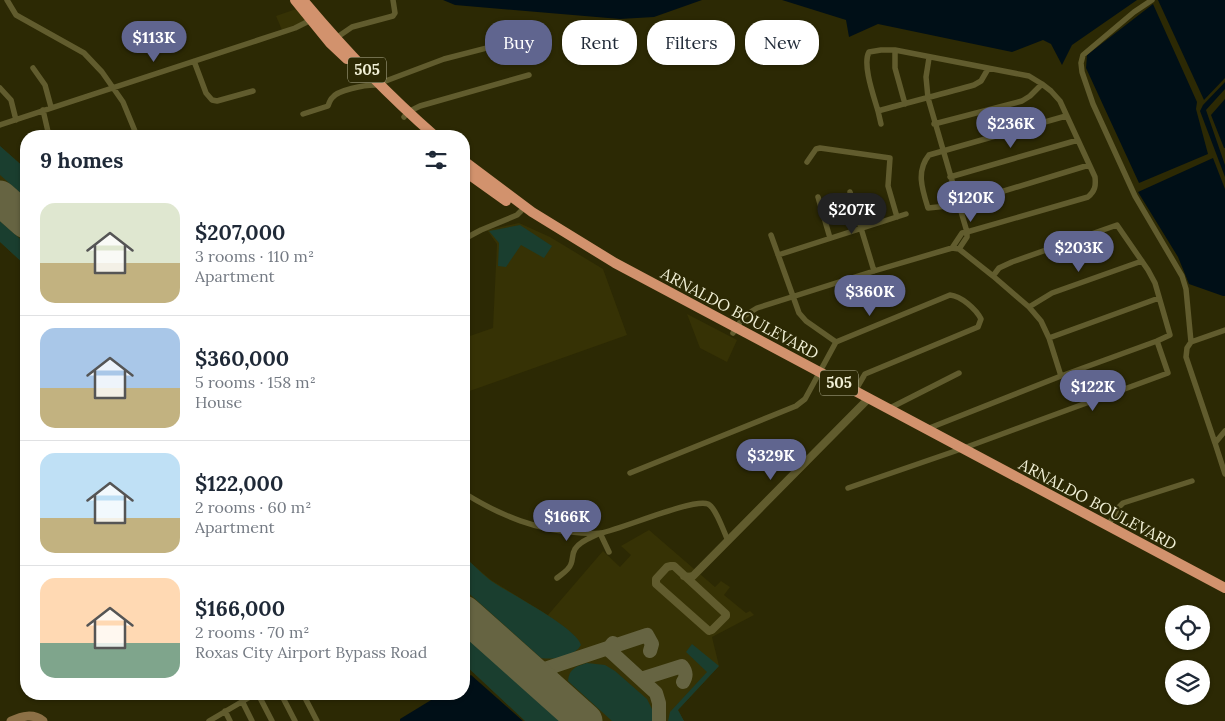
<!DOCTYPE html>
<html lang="en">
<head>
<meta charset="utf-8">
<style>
  body { margin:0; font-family:Lora,serif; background:#f6f6f7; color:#1f2937; height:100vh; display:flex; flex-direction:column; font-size:19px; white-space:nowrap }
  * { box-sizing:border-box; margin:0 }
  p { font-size:16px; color:#747a83 }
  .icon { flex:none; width:28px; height:28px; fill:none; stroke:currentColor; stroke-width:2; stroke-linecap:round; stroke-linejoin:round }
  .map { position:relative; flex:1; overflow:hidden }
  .panel { position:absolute; left:20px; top:130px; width:450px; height:570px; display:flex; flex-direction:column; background:#fff; border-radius:20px; box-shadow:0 1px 4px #0004 }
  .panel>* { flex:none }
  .guide { position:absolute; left:485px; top:20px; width:475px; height:45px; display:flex; gap:10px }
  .buttons { position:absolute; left:1165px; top:605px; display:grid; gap:10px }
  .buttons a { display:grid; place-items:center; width:45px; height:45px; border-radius:50%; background:#fff; box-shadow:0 1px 4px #0004; font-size:25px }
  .price { position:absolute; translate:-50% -42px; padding:0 11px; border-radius:18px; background:#60658f; color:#fff; font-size:16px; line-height:32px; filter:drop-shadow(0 1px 2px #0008) }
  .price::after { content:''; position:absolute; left:50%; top:30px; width:15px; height:11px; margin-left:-8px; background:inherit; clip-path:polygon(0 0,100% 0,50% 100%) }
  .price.current { background:#222; color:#fff }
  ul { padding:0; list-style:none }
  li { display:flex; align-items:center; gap:15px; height:125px; padding:0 20px }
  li+li { border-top:1px solid #e0e1e3 }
  li span { display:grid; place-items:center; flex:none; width:140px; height:100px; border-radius:15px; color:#555 }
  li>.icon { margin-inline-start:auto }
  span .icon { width:60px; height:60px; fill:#fffc; stroke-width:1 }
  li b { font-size:21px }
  h2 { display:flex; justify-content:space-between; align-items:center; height:60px; padding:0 20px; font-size:21px }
  .tag { padding:0 18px; border-radius:20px; background:#fff; box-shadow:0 1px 4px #0004; font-size:18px; line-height:45px }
  .tag.current { background:#60658f; color:#fff }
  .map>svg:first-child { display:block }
  .built { fill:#363205 }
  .green { fill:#1a3e2f }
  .water { fill:#000f17 }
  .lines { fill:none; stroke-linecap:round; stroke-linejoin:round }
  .taxiway { stroke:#666442; stroke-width:14 }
  .runway { stroke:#666442; stroke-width:35 }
  .minor { stroke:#615c2e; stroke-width:5.5 }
  .tertiary { stroke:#615c2e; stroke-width:8 }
  .secondary { stroke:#8c7046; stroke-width:9 }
  .trunk { stroke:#d2926d; stroke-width:10 }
  .labels { text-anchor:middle; stroke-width:4.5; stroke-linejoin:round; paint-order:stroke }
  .shield { fill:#2c2904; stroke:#b6b497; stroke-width:1 }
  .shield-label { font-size:15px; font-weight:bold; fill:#f1f0d6 }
  .street-label { font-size:16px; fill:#f1f0d6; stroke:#2c2904 }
</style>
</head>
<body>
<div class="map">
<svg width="1225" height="721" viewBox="0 0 1225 721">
  <rect width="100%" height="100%" fill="#2c2904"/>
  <path class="built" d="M299,8L308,20L282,30L276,16Z
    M0,146L26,169V266L0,242Z
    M519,223L550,237L603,269L627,335L464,393V338L493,328L497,244L487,230Z
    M687,314L737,340L727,362L700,348Z
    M649,530L715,587L721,581L730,587L724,595L746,613L750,611L754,615L712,637L719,666L678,710L684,721H525L464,664V557L491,580L548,615L603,551L620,567L631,555L621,546Z"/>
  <path class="green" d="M0,146L26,169V198L0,175Z
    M0,221L26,244V266L0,242Z
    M520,225L552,246L544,258L521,245L506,267L498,266L499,243L489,231Z
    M464,557C473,564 481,573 490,580C508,593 576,627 581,645C574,657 554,660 541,658L464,589Z
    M464,635L560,721H525L464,664Z
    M692,644L719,666L678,710L684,721H668L670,712L707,672L686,652Z
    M587,663L605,665L615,671L647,699L653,711L654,721H612L568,681C569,669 576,666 587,663Z"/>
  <path class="water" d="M443,0H702L654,17L620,19L455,5Z
    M782,0H1137L1072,45L1062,65L1051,44L1043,40L1012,52L878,24L849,37L846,20Z
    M1158,0H1225V78L1204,100Z
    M1153,4L1197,102L1196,109L1208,154L1139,183L1086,68L1087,55Z
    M1225,82V89L1206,110L1225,165V177L1200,111L1203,105Z
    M1225,99V148H1224L1211,115Z
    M1213,158L1225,189V296H1223L1189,284L1178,257L1138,192Z
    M471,675L523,721H400V719L441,694H464V680Z"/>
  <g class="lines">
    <path class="taxiway" d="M613,643L608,649L656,693L659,703V721
      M524,667L531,671H539L647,635L652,644L650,651
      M641,679L682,666C686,671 687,676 683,682
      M550,690C546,680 546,673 554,666"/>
    <path class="runway" d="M0,198L26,221
      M464,613L585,721"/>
    <path class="minor" d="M7,0L16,15L84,53L102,72L123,102L137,136
      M1152,0L1134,12L1083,55L1081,63L1082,72L1093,104L1135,196L1182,276L1186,289L1191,342
      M336,38L352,27L393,16L395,13L393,0
      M895,50V68L905,104
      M929,58L926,77L928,98L967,232L1088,197C1095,191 1096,186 1095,177L1060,101L1051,91L1042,84L1029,76L895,50H881L869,52C862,64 874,97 878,111C910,102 942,94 974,85L981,81L988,69
      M194,61L206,93L212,100L217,101L253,91
      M33,68L45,85L51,107
      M0,88L11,100L16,120
      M43,110L49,136
      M878,111L881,124
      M303,114L328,106C329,103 330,100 332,98C337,90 365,85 375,85L444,59L514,41
      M1066,116L929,155C916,171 922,189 928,208L958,205L1089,165
      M404,117L408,112L420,106L529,75
      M934,124L1022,101L1030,96L1042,84
      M0,125L295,28L313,19
      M807,162L816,149L820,148L890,158L888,186L897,217
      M950,177L1078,140
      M850,192L874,271
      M818,197L830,238
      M771,235L799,313L806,321L836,342
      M464,239L481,230L517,215L521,211
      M952,248L962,233L967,232V237L959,249
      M778,255L906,214
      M1029,307L1052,293L1142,261
      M733,333L744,316L757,308L874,271L952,248L959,249L993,276L1029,307L1041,321L1049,338L1061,376
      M1049,338L1159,298
      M888,409L959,373
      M927,429L1061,376L1157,341L1170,335L1155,283L1148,270L1117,225L1012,262L999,268L993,276
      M1225,431L1215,443L1225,474
      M1215,443L1186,357L1187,348L1191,342L1225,330
      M630,473L796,406L805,399L836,342L950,295C961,296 976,309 981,319L978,327L865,374L855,391
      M848,488L964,448L1168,373L1157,341
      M464,493C501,516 538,531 582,533C588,533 595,534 601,533C622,529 693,498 708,504C716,508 724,532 728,541
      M1108,526L1118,508L1123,503L1192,481
      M600,533L609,552
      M557,578C562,574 569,570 571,564C573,559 572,554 575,549C580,541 590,538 598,534
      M258,694L272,721
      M281,694L295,721
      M303,694L317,721
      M242,701L252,721
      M225,711L230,721
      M209,721L255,694"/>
    <path class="tertiary" d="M671,566H674L726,614V616L712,630L709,631L656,584V579L667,567Z
      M684,576L689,577L693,576L869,398"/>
    <path class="secondary" d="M11,721C22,716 33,713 43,721"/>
    <path class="trunk" d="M295,0L330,43L347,59
      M303,0C343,48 388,95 435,136
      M464,161L532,212L615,263L1225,588
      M464,171L506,201"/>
  </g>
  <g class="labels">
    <g class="shield">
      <rect x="348" y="57.5" width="38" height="25" rx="4"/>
      <rect x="820" y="370.5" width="38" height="25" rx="4"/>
    </g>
    <g class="shield-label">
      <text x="367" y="75">505</text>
      <text x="839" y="388">505</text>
    </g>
    <g class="street-label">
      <text transform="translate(740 313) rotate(28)" y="6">ARNALDO BOULEVARD</text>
      <text transform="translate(1098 504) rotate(28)" y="6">ARNALDO BOULEVARD</text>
    </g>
  </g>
</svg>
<div class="buttons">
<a><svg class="icon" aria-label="locate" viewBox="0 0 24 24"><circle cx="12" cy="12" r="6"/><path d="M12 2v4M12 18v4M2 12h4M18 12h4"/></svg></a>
<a><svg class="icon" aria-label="layers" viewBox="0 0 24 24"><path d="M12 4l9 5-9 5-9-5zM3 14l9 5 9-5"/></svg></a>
</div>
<b class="price" style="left:154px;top:63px">$113K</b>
<b class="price" style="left:1011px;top:149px">$236K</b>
<b class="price" style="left:971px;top:223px">$120K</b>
<b class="price current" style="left:852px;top:235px">$207K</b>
<b class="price" style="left:1079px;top:273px">$203K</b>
<b class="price" style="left:870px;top:317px">$360K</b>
<b class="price" style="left:1093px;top:412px">$122K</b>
<b class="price" style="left:771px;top:481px">$329K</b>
<b class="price" style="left:567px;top:542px">$166K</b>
<div class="guide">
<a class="tag current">Buy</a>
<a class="tag">Rent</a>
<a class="tag">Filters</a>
<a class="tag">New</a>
</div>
<section class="panel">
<h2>9 homes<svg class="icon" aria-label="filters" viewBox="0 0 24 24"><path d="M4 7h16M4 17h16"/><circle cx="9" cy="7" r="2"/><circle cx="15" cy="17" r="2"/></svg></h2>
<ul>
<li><span style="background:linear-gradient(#dfe7d0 60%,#c2b280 0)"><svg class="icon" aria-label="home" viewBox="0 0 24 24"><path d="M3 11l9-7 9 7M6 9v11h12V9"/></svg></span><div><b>$207,000</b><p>3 rooms · 110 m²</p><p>Apartment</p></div></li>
<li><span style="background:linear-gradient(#a9c7e8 60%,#c2b280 0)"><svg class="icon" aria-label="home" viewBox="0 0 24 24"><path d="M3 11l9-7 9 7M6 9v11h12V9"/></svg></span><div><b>$360,000</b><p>5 rooms · 158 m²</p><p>House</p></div></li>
<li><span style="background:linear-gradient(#bfe0f5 65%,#c2b280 0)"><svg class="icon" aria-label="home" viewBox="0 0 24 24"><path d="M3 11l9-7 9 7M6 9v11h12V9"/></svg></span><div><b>$122,000</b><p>2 rooms · 60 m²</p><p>Apartment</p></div></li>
<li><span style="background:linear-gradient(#ffd9b3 65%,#7fa58c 0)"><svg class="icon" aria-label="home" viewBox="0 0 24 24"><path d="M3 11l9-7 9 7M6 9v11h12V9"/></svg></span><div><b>$166,000</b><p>2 rooms · 70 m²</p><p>Roxas City Airport Bypass Road</p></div></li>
</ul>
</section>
</div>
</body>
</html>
